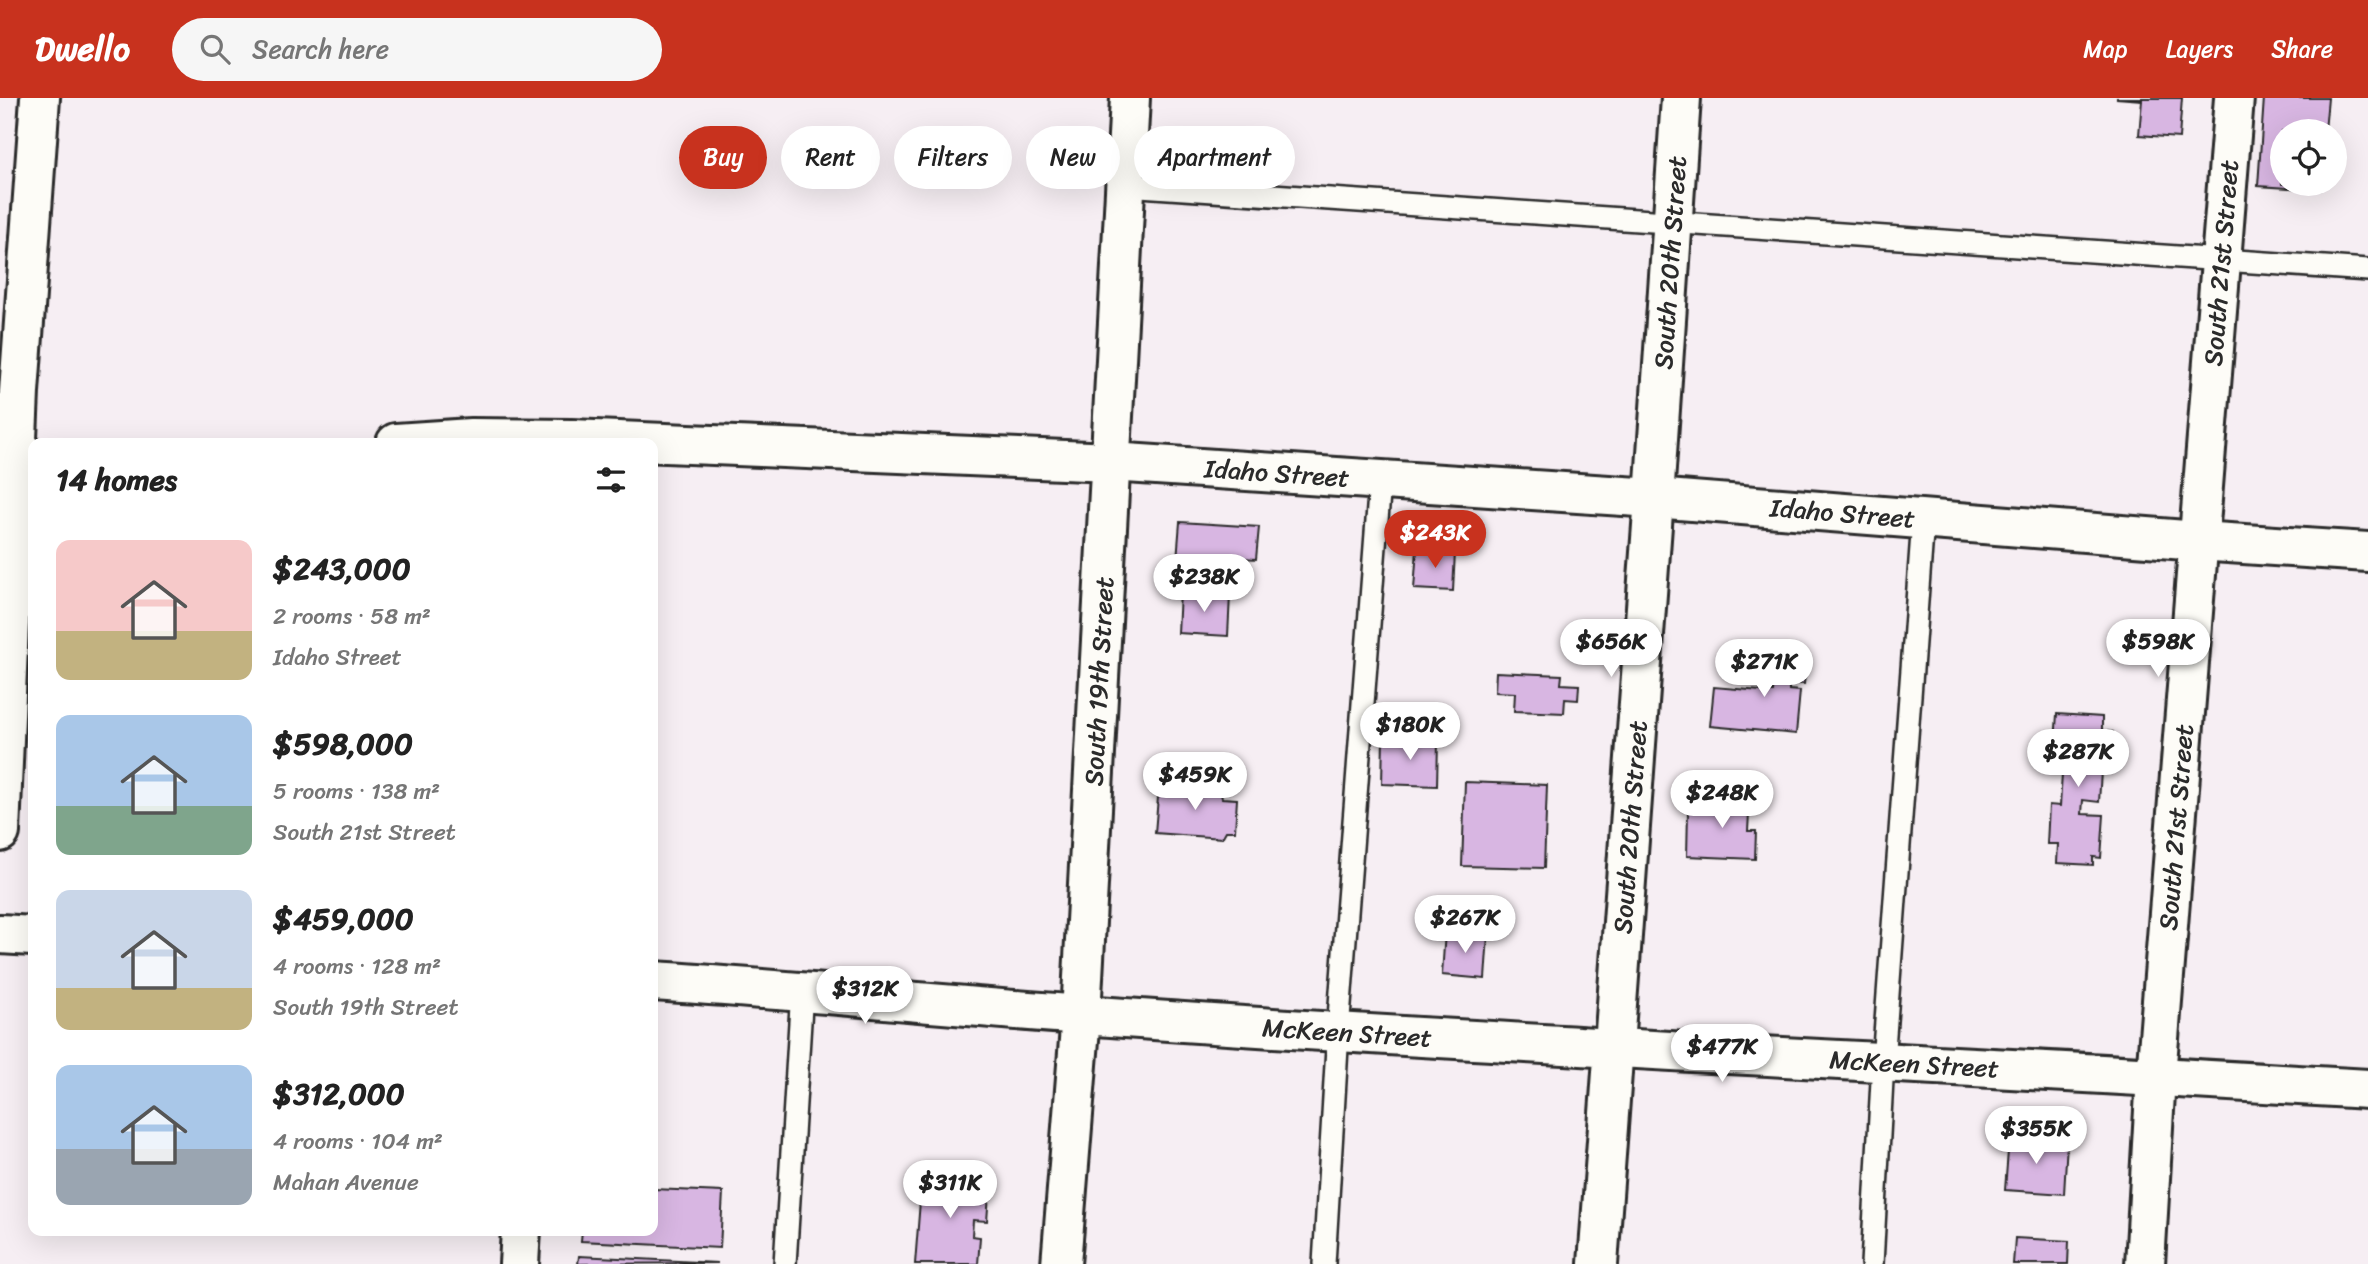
<!DOCTYPE html>
<html lang="en">
<head>
<meta charset="utf-8">
<style>
  body { margin:0; font-family:Sriracha,sans-serif; background:#f6f6f6; color:#222; height:100vh; display:flex; flex-direction:column; font-size:26px; white-space:nowrap }
  * { box-sizing:border-box; margin:0 }
  p { font-size:23px; color:#767676 }
  .icon { flex:none; width:38px; height:38px; fill:none; stroke:currentColor; stroke-width:2; stroke-linecap:round; stroke-linejoin:round }
  .map { position:relative; flex:1; overflow:hidden }
  .details { position:absolute; left:28px; top:340px; width:630px; height:798px; display:flex; flex-direction:column; background:#fff; border-radius:14px; box-shadow:0 7px 28px #0002 }
  .details>* { flex:none }
  .top-card { position:absolute; left:679px; top:28px; width:665px; height:63px; display:flex; gap:14px }
  .fabs { position:absolute; left:2270px; top:21px; display:grid; gap:14px }
  .fabs a { display:grid; place-items:center; width:77px; height:77px; border-radius:50%; background:#fff; box-shadow:0 7px 28px #0002; font-size:35px }
  .price { position:absolute; translate:-50% -60px; padding:0 16px; border-radius:24px; background:#fff; color:#222; font-size:23px; line-height:46px; filter:drop-shadow(0 2px 4px #0008) }
  .price::after { content:''; position:absolute; left:50%; top:42px; width:21px; height:16px; margin-left:-10px; background:inherit; clip-path:polygon(0 0,100% 0,50% 100%) }
  .price.current { background:#c8321e; color:#fff }
  ul { padding:0; list-style:none }
  li { display:flex; align-items:center; gap:21px; height:175px; padding:0 28px }
  li span { display:grid; place-items:center; flex:none; width:196px; height:140px; border-radius:14px; color:#555 }
  li>.icon { margin-inline-start:auto }
  span .icon { width:84px; height:84px; fill:#fffc; stroke-width:1 }
  li b { font-size:30px }
  h2 { display:flex; justify-content:space-between; align-items:center; height:84px; padding:0 28px; font-size:30px }
  .chip { padding:0 24px; border-radius:32px; background:#fff; box-shadow:0 7px 28px #0002; font-size:24px; line-height:63px }
  .chip.current { background:#c8321e; color:#fff }
  header { display:flex; align-items:center; gap:42px; box-sizing:border-box; height:98px; padding:0 35px; background:#c8321e; color:#fff }
  header strong { font-size:33px }
  nav { display:flex; gap:38px; margin-inline-start:auto; font-size:24px }
  .search { width:490px; height:63px; background:#f6f6f6; display:flex; align-items:center; gap:18px; box-sizing:border-box; padding:0 24px; border-radius:38px; color:#767676; font-size:26px }
  .map>svg:first-child { display:block }
  .building { fill:#d8b6e2; stroke:#2b2b2b; stroke-width:2 }
  .lines { fill:none; stroke-linecap:round; stroke-linejoin:round }
  .service-casing { stroke:#2b2b2b; stroke-width:26 }
  .minor-casing { stroke:#2b2b2b; stroke-width:44 }
  .tertiary-casing { stroke:#2b2b2b; stroke-width:44 }
  .service { stroke:#fdfcf7; stroke-width:21 }
  .minor { stroke:#fdfcf7; stroke-width:38 }
  .tertiary { stroke:#fdfcf7; stroke-width:38 }
  .labels { text-anchor:middle; stroke-width:5; stroke-linejoin:round; paint-order:stroke }
  .street-label { font-size:26px; fill:#2b2b2b; stroke:#fdfcf7 }
</style>
</head>
<body>
<header>
<strong>Dwello</strong>
<div class="search"><svg class="icon" aria-label="search" viewBox="0 0 24 24"><circle cx="10" cy="10" r="6"/><path d="M15 15l6 6"/></svg>Search here</div>
<nav><a>Map</a><a>Layers</a><a>Share</a></nav>
</header>
<div class="map">
<svg width="2368" height="1166" viewBox="0 0 2368 1166">
  <rect width="100%" height="100%" fill="#f6eef3"/>
  <filter id="ink" filterUnits="userSpaceOnUse"><feTurbulence type="fractalNoise" baseFrequency=".0143" numOctaves="2"/><feDisplacementMap in="SourceGraphic" scale="14" xChannelSelector="R" yChannelSelector="G"/><feConvolveMatrix kernelMatrix="1 2 1 2 8 2 1 2 1" color-interpolation-filters="sRGB"/></filter>
  <g filter="url(#ink)">
    <path class="building" d="M2116,0H2182L2179,40L2139,37L2142,2Z
      M2264,0H2328L2325,33H2282V86H2322L2321,92L2258,88Z
      M1180,424L1259,429L1256,461L1243,460L1242,479L1176,474Z
      M1417,451L1455,454L1453,493L1414,491Z
      M1180,494L1230,497L1228,538L1178,535Z
      M1763,554L1807,558L1804,586L1789,585V592L1800,593L1796,636L1710,628L1714,589L1773,594L1774,581L1760,580Z
      M1496,574L1562,577L1561,586L1579,587L1578,602L1565,601L1564,615L1514,613L1515,595L1495,594Z
      M2057,616L2102,619V633L2113,634L2112,645L2103,644L2099,704L2083,702L2082,716L2104,717L2101,760L2093,759V767L2057,765L2058,746H2047L2049,707L2060,708L2063,660L2054,659Z
      M1383,640L1438,642L1437,688L1382,686Z
      M1465,684L1547,687L1544,770L1462,768Z
      M1159,687L1220,692L1222,700L1237,701L1235,733H1226L1222,740L1155,735Z
      M1716,696L1750,697L1748,733H1756L1755,761L1687,758L1688,713L1715,714Z
      M1445,833L1488,837L1485,881L1442,877Z
      M2009,1040L2067,1044L2064,1096L2005,1092Z
      M922,1078L990,1083L987,1123L973,1122L972,1138L980,1139L978,1166H915Z
      M653,1091L723,1094L720,1150L581,1143L582,1132H653Z
      M2015,1140L2069,1143L2068,1166H2013Z
      M579,1158L718,1165L578,1166Z"/>
    <g class="lines">
      <defs>
        <path id="service" d="M1125,87L2368,172
          M785,1166L802,892
          M1324,1166L1338,933L1380,383
          M1872,1166L1883,964L1923,422"/>
        <g id="minor">
          <path id="s1" d="M396,345L471,340L571,341L1111,364L1654,400L2198,443L2368,454"/>
          <path d="M0,734L19,294L40,0"/>
          <path d="M0,836L33,838"/>
          <path id="s2" d="M653,883C796,892 940,907 1083,917C1511,948 1940,965 2368,991"/>
          <path d="M519,1166L521,1132"/>
          <path id="s3" d="M1598,1166L1654,400L1681,0"/>
          <path id="s4" d="M2145,1166L2156,978L2234,0"/>
        </g>
        <g id="tertiary">
          <path id="s5" d="M1061,1166L1081,917L1130,0"/>
        </g>
      </defs>
      <use href="#service" class="service-casing"/>
      <use href="#minor" class="minor-casing"/>
      <use href="#tertiary" class="tertiary-casing"/>
      <use href="#service" class="service"/>
      <use href="#minor" class="minor"/>
      <use href="#tertiary" class="tertiary"/>
    </g>
  </g>
  <g class="labels">
    <g class="street-label">
      <text dy="9" stroke="none"><textPath href="#s3" startOffset="1004">South 20th Street</textPath></text>
      <text dy="9" stroke="none"><textPath href="#s4" startOffset="1004">South 21st Street</textPath></text>
      <text dy="9" stroke="none"><textPath href="#s1" startOffset="882">Idaho Street</textPath></text>
      <text dy="9" stroke="none"><textPath href="#s1" startOffset="1449">Idaho Street</textPath></text>
      <text dy="9" stroke="none"><textPath href="#s5" startOffset="584">South 19th Street</textPath></text>
      <text dy="9" stroke="none"><textPath href="#s4" startOffset="438">South 21st Street</textPath></text>
      <text dy="9" stroke="none"><textPath href="#s3" startOffset="438">South 20th Street</textPath></text>
      <text dy="9" stroke="none"><textPath href="#s2" startOffset="696">McKeen Street</textPath></text>
      <text dy="9" stroke="none"><textPath href="#s2" startOffset="1264">McKeen Street</textPath></text>
    </g>
  </g>
</svg>
<div class="fabs">
<a><svg class="icon" aria-label="locate" viewBox="0 0 24 24"><circle cx="12" cy="12" r="6"/><path d="M12 2v4M12 18v4M2 12h4M18 12h4"/></svg></a>
</div>
<b class="price current" style="left:1435px;top:472px">$243K</b>
<b class="price" style="left:1204px;top:516px">$238K</b>
<b class="price" style="left:1611px;top:581px">$656K</b>
<b class="price" style="left:2158px;top:581px">$598K</b>
<b class="price" style="left:1764px;top:601px">$271K</b>
<b class="price" style="left:1410px;top:664px">$180K</b>
<b class="price" style="left:2078px;top:691px">$287K</b>
<b class="price" style="left:1195px;top:714px">$459K</b>
<b class="price" style="left:1722px;top:732px">$248K</b>
<b class="price" style="left:1465px;top:857px">$267K</b>
<b class="price" style="left:865px;top:928px">$312K</b>
<b class="price" style="left:1722px;top:986px">$477K</b>
<b class="price" style="left:2036px;top:1068px">$355K</b>
<b class="price" style="left:950px;top:1122px">$311K</b>
<div class="top-card">
<a class="chip current">Buy</a>
<a class="chip">Rent</a>
<a class="chip">Filters</a>
<a class="chip">New</a>
<a class="chip">Apartment</a>
</div>
<section class="details">
<h2>14 homes<svg class="icon" aria-label="filters" viewBox="0 0 24 24"><path d="M4 7h16M4 17h16"/><circle cx="9" cy="7" r="2"/><circle cx="15" cy="17" r="2"/></svg></h2>
<ul>
<li><span style="background:linear-gradient(#f6c9c9 65%,#c2b280 0)"><svg class="icon" aria-label="home" viewBox="0 0 24 24"><path d="M3 11l9-7 9 7M6 9v11h12V9"/></svg></span><div><b>$243,000</b><p>2 rooms · 58 m²</p><p>Idaho Street</p></div></li>
<li><span style="background:linear-gradient(#a9c7e8 65%,#7fa58c 0)"><svg class="icon" aria-label="home" viewBox="0 0 24 24"><path d="M3 11l9-7 9 7M6 9v11h12V9"/></svg></span><div><b>$598,000</b><p>5 rooms · 138 m²</p><p>South 21st Street</p></div></li>
<li><span style="background:linear-gradient(#c9d6e8 70%,#c2b280 0)"><svg class="icon" aria-label="home" viewBox="0 0 24 24"><path d="M3 11l9-7 9 7M6 9v11h12V9"/></svg></span><div><b>$459,000</b><p>4 rooms · 128 m²</p><p>South 19th Street</p></div></li>
<li><span style="background:linear-gradient(#a9c7e8 60%,#9aa5b1 0)"><svg class="icon" aria-label="home" viewBox="0 0 24 24"><path d="M3 11l9-7 9 7M6 9v11h12V9"/></svg></span><div><b>$312,000</b><p>4 rooms · 104 m²</p><p>Mahan Avenue</p></div></li>
</ul>
</section>
</div>
</body>
</html>
